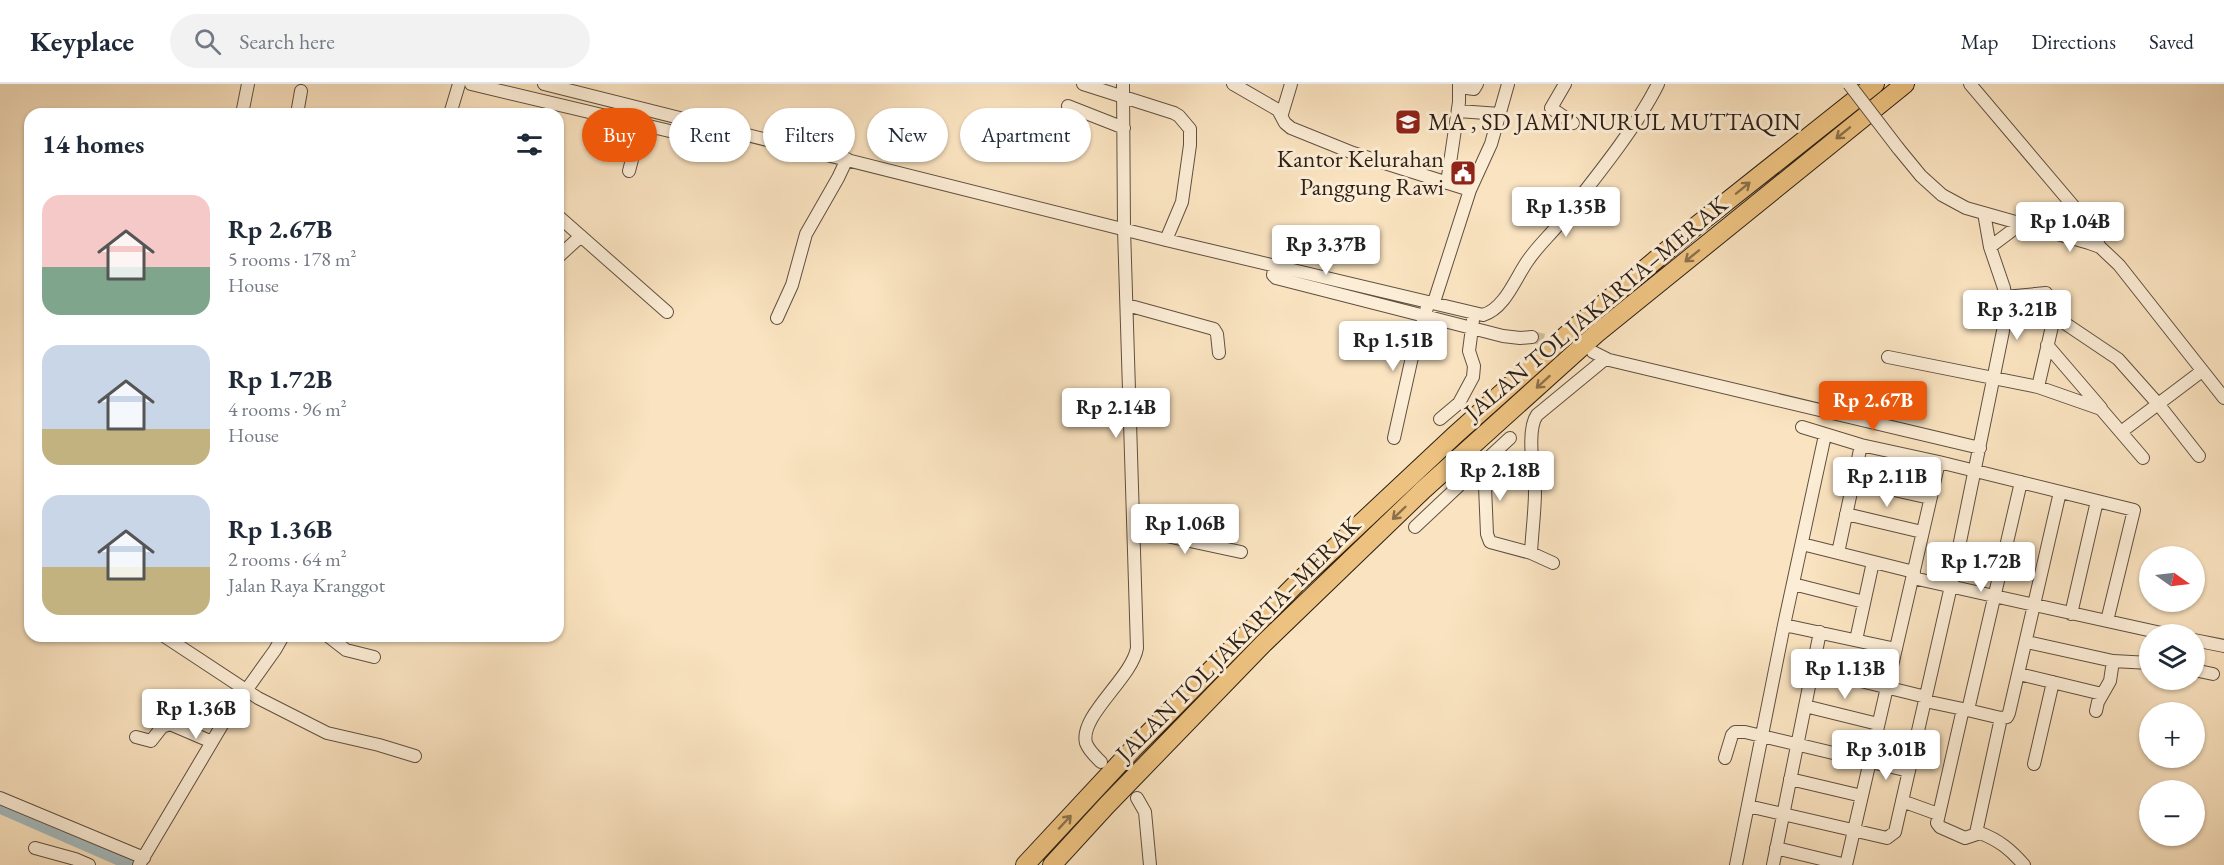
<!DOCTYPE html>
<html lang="en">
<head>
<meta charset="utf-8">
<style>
  body { margin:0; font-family:"EB Garamond",serif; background:#f2f2f3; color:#1f2937; height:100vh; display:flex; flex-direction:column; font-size:22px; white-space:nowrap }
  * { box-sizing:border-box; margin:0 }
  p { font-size:20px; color:#747a83 }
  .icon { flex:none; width:33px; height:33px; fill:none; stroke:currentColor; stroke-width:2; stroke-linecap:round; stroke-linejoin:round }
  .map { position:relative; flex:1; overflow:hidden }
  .details { position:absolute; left:24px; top:24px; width:540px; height:534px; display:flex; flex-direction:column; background:#fff; border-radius:18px; box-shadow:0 2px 4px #0004 }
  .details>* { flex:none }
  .banner { position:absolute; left:582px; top:24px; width:570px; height:54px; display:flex; gap:12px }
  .needle { width:39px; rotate:104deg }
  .tools { position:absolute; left:2139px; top:462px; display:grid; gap:12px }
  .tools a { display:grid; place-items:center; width:66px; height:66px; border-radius:50%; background:#fff; box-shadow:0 2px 4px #0004; font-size:30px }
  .price { position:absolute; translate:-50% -51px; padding:0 14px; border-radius:6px; background:#fff; color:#222; font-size:20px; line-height:39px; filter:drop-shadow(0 2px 3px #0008) }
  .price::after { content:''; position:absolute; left:50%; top:36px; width:18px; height:14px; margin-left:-9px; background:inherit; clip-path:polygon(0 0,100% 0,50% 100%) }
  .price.current { background:#ea580c; color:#fff }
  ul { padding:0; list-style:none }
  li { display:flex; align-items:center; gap:18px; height:150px; padding:0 18px }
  li span { display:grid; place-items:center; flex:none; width:168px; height:120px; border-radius:18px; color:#555 }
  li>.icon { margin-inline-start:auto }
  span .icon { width:72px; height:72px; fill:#fffc; stroke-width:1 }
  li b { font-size:26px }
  h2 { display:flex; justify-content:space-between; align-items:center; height:72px; padding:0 18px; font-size:26px }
  .pill { padding:0 21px; border-radius:27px; background:#fff; box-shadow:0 2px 4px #0004; font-size:21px; line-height:54px }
  .pill.current { background:#ea580c; color:#fff }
  header { display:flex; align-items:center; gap:36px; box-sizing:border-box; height:84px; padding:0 30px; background:#fff; border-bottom:2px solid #e0e1e3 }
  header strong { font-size:28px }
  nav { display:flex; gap:33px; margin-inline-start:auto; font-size:21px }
  .search { width:420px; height:54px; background:#f2f2f3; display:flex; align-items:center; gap:15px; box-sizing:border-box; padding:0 21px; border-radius:33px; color:#747a83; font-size:22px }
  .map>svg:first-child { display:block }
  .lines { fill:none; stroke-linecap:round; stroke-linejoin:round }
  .river { stroke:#a5bbbe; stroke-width:15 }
  .minor-tunnel { stroke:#d1bc9e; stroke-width:12; stroke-dasharray:12 6; stroke-linecap:butt }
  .minor-casing { stroke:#605040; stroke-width:14 }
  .highway-casing { stroke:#2c1f15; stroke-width:20 }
  .minor { stroke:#fcedd6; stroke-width:12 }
  .highway { stroke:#edc280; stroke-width:18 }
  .minor-bridge-casing { stroke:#605040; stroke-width:14; stroke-linecap:butt }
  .minor-bridge { stroke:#fcedd6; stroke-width:12 }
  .oneway { stroke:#8c704a }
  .labels { text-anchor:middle; stroke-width:6; stroke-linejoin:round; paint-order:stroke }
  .poi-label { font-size:24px; fill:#2c1f15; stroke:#fcedd6; text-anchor:start }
  .street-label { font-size:24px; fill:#2c1f15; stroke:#fcedd6 }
</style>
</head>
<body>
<header>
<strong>Keyplace</strong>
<div class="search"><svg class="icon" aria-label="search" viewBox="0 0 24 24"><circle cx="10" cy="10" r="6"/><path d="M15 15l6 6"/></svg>Search here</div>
<nav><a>Map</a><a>Directions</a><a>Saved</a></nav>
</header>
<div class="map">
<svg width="2224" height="781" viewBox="0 0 2224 781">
  <rect width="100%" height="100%" fill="#fae3c0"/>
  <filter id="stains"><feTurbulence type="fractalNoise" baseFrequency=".00333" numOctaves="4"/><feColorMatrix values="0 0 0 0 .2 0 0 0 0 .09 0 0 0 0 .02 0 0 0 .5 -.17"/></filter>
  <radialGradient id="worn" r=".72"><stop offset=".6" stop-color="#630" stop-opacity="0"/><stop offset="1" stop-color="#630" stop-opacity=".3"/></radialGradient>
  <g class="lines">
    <path class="river" d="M0,722L135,781"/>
    <path class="minor-tunnel" d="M1532,253L1563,260"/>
    <defs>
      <path id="minor" d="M471,0L695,53
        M544,0L1166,156L1483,231C1506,224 1516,192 1529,175C1538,162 1549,152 1559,140C1591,99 1635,46 1658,0
        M1083,0L1174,29L1179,32L1190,45V61L1182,118L1166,156
        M1233,0L1278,26L1285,39L1291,44L1353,69L1470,106L1434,218
        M1565,0L1551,24L1573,39
        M1970,0L2086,137L2100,163
        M1460,3L1474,5L1477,0
        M1068,22L1124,44
        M1458,27L1500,30
        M242,30L248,0
        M297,30L301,7
        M450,30L459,0
        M1282,30L1291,0
        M1898,64L1921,92L1942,111L1966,124L2089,159L2100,163L2119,181L2224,314
        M629,87L641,41
        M1447,99L1459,18V0
        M1470,106L1491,60L1508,0
        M558,132L667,228
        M1990,163L2022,139
        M558,173L581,152
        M1275,180L1273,191L1276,194L1503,252L1520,254L1532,253
        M2005,213L2046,209
        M1127,221L1214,245L1217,250L1219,269
        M777,234L792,201L806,150L838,94L847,75
        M2047,261L2101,324
        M1593,268L1607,275
        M1888,273L2038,303L2101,325L2143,374
        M2038,303L2053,238L2056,235L2060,236L2118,275L2159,321L2199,372
        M1440,335L1459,319L1473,293L1474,282L1469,267L1473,236
        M1802,343L1861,361L1939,378L2134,426L2107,537L1913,494
        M2121,348L2202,287
        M1394,354L1412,273L1427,224
        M1510,354L1484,378L1487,450L1490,458L1531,469
        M1854,397L1930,414
        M1846,430L1922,448
        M1415,443L1484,378
        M1134,445L1241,468
        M1802,460L1914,488
        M1838,469L1861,361
        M1553,479L1531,469C1532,448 1535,427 1535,407C1534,388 1526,346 1537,331L1605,275L1980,364
        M1793,500L1864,518
        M2071,530L2097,417
        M2107,537L2166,550
        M1784,541L1896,565
        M164,552L258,614L327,649L379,661L415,672
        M328,552L346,566L374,573
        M1856,556L1873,478
        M2194,556L2224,562
        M2027,558L2113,577L2110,597L2098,618L2096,627
        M2113,577L2150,579
        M1812,585L1926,613
        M2194,586L2213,590
        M2019,590L2102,610
        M1925,617L1963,625L1937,739L1940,743L1965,754L1980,749C1999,756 2011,766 2024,781
        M1805,622L1878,640
        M1963,625L2001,634L2007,633L2009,629L2060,408
        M1968,626L2021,398
        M136,653L151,657L162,643L170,640L212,658
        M1725,674L1732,651L1735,648H1745L1909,687
        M1101,678C1095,672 1089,667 1086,659C1079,632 1132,594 1137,564L1124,145L1123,0
        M2034,680L2053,598
        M1790,695L1862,712
        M0,714L144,774
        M1137,714L1145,728L1150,781
        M1902,717L1938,730
        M1748,722L1887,754L1895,748L1951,502L2003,247L2006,218L2004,204L1990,163L1984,129
        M1976,749L2001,634
        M35,764L75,775L89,781
        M1776,764L1846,781
        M139,781L225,636L275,566L283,552
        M1736,781L1784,541L1825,351
        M1773,781L1820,548
        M1846,781L1939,378"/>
      <path id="highway" d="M1025,781L1132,666L1297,499L1455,351L1571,247L1696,142L1875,0
        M1052,781L1107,721L1263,560L1423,406L1596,250L1905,0"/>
    </defs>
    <use href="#minor" class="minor-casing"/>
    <use href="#highway" class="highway-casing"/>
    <use href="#minor" class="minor"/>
    <use href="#highway" class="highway"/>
    <defs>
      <path id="minor-bridge" d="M1849,0L1898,64"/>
    </defs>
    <use href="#minor-bridge" class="minor-bridge-casing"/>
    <use href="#minor-bridge" class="minor-bridge"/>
  </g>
  <defs><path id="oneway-shaft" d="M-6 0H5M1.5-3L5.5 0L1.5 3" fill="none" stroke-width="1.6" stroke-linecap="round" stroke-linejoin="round" transform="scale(1.5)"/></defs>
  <g class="oneway">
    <use href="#oneway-shaft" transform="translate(1843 49) rotate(141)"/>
    <use href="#oneway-shaft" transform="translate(1743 104) rotate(-39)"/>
    <use href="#oneway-shaft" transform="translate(1692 172) rotate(141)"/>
    <use href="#oneway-shaft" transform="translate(1543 298) rotate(138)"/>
    <use href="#oneway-shaft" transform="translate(1399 429) rotate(136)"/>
    <use href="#oneway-shaft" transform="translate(1065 738) rotate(-47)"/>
  </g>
  <defs>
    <symbol id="school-square" viewBox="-11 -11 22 22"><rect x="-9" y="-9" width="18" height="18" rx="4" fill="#8f2418" stroke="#fcedd6"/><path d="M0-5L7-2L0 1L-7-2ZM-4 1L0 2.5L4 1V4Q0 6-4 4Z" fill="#fff"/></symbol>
    <symbol id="civic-square" viewBox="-11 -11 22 22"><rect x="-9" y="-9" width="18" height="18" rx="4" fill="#8f2418" stroke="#fcedd6"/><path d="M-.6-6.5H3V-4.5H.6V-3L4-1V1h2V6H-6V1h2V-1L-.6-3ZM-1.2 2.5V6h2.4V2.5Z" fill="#fff"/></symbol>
  </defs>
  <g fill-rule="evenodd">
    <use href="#school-square" x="1393" y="23" width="30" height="30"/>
    <use href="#civic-square" x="1448" y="74" width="30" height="30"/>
  </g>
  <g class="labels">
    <g class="poi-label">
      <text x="1428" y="46">MA , SD JAMI' NURUL MUTTAQIN</text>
      <text x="1444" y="83" text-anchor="end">Kantor Kelurahan<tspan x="1444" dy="28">Panggung Rawi</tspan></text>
    </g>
    <g class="street-label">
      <text transform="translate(1596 224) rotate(-40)" y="8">JALAN TOL JAKARTA–MERAK</text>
      <text transform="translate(1238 555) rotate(-45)" y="8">JALAN TOL JAKARTA–MERAK</text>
    </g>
  </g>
  <rect width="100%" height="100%" filter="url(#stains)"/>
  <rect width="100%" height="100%" fill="url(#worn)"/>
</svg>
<div class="tools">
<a><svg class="needle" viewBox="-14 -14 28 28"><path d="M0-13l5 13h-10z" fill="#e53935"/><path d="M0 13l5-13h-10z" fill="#747a83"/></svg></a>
<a><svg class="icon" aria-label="layers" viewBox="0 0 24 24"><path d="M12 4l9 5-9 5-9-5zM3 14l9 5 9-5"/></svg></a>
<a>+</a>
<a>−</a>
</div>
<b class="price" style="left:1566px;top:154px">Rp 1.35B</b>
<b class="price" style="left:2070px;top:169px">Rp 1.04B</b>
<b class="price" style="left:1326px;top:192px">Rp 3.37B</b>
<b class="price" style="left:2017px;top:257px">Rp 3.21B</b>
<b class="price" style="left:1393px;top:288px">Rp 1.51B</b>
<b class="price current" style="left:1873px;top:348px">Rp 2.67B</b>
<b class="price" style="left:1116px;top:355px">Rp 2.14B</b>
<b class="price" style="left:1500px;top:418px">Rp 2.18B</b>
<b class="price" style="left:1887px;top:424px">Rp 2.11B</b>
<b class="price" style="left:1185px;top:471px">Rp 1.06B</b>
<b class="price" style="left:1981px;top:509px">Rp 1.72B</b>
<b class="price" style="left:1845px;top:616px">Rp 1.13B</b>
<b class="price" style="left:196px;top:656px">Rp 1.36B</b>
<b class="price" style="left:1886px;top:697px">Rp 3.01B</b>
<div class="banner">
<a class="pill current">Buy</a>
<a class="pill">Rent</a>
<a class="pill">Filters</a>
<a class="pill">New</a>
<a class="pill">Apartment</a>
</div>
<section class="details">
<h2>14 homes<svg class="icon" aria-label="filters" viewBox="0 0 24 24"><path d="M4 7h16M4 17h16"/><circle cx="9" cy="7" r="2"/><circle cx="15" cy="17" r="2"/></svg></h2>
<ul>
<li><span style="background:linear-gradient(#f6c9c9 60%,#7fa58c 0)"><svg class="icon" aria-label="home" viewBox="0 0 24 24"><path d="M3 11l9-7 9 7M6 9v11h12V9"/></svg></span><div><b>Rp 2.67B</b><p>5 rooms · 178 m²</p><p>House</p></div></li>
<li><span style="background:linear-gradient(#c9d6e8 70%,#c2b280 0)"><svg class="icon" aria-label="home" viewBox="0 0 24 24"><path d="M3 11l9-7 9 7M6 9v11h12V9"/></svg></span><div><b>Rp 1.72B</b><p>4 rooms · 96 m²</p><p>House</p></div></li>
<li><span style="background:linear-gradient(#c9d6e8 60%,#c2b280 0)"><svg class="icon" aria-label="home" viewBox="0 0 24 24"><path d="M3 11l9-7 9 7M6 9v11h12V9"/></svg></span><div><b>Rp 1.36B</b><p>2 rooms · 64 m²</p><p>Jalan Raya Kranggot</p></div></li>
</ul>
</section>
</div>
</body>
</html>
